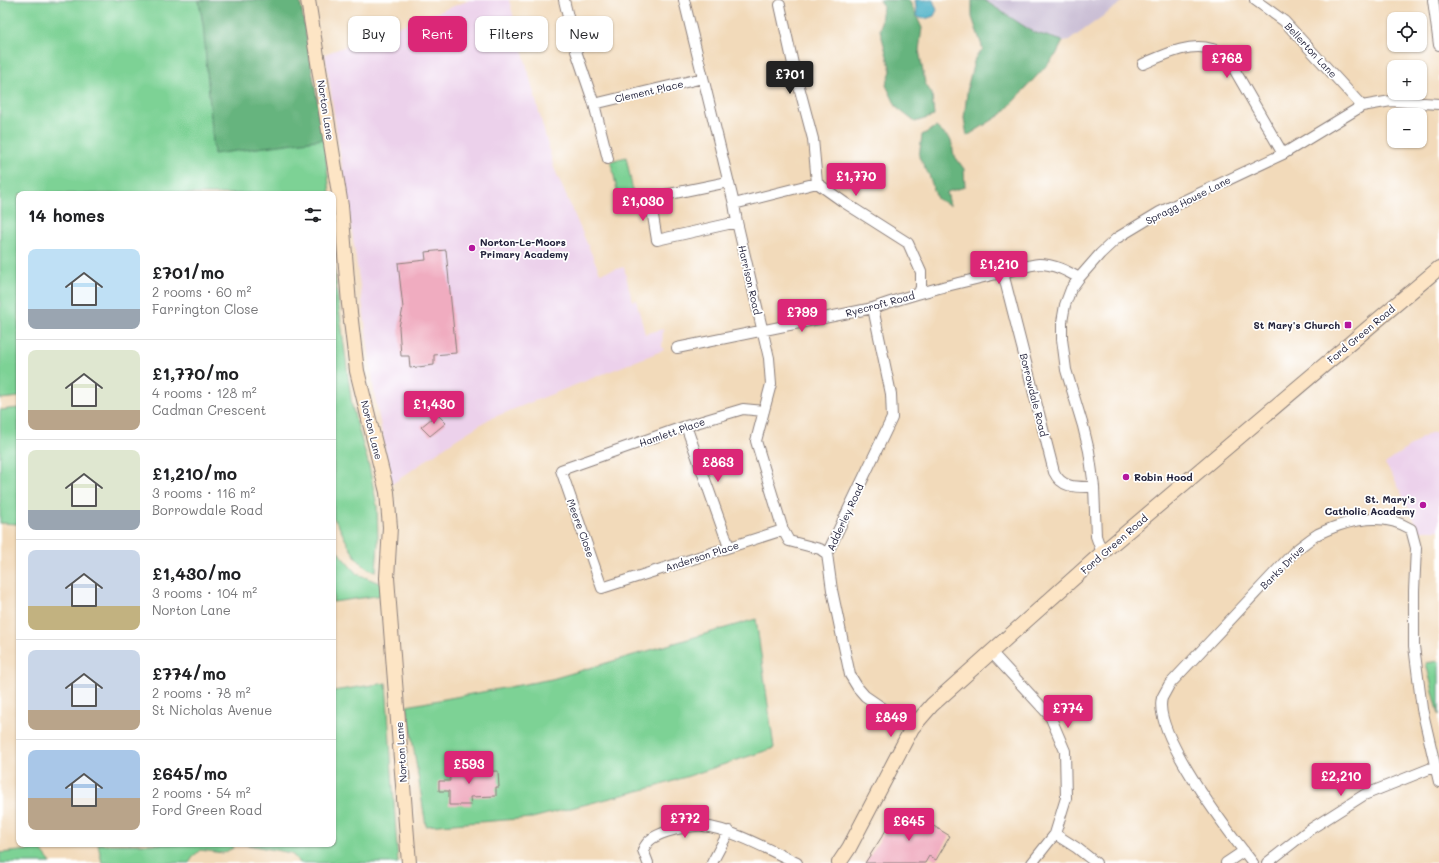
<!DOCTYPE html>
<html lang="en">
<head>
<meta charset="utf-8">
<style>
  body { margin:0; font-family:Mali,sans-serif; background:#f6f6f6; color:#202124; height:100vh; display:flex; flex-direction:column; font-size:15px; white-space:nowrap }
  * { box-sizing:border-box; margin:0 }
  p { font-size:13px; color:#757577 }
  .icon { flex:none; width:22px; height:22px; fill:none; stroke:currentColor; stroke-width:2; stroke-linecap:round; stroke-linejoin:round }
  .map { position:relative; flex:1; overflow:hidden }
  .details { position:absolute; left:16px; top:191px; width:320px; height:656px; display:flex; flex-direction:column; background:#fff; border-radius:8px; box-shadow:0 1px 3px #0004 }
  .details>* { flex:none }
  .top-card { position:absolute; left:348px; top:16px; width:380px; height:36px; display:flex; gap:8px }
  .buttons { position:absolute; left:1387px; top:12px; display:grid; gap:8px }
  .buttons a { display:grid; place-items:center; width:40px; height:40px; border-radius:8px; background:#fff; box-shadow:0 1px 3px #0004; font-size:20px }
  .price { position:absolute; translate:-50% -34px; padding:0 9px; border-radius:4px; background:#db2777; color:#fff; font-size:13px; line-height:26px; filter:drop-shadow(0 1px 2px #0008) }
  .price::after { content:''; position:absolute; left:50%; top:24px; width:12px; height:9px; margin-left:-6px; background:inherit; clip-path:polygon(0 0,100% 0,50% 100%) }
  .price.active { background:#222; color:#fff }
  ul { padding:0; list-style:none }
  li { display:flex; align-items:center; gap:12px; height:100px; padding:0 12px }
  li+li { border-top:1px solid #e0e0e0 }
  li span { display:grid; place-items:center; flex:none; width:112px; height:80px; border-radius:8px; color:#555 }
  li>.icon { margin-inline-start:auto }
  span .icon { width:48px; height:48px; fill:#fffc; stroke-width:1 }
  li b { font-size:17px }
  h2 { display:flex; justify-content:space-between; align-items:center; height:48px; padding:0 12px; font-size:17px }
  .chip { padding:0 14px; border-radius:8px; background:#fff; box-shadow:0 1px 3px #0004; font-size:14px; line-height:36px }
  .chip.active { background:#db2777; color:#fff }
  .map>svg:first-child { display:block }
  .built { fill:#ecd1eb }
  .industrial { fill:#cbbfd5 }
  .green { fill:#7dd295; stroke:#507a68 }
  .forest { fill:#66b47e; stroke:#446b5c }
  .water { fill:#44adc4; stroke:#336880 }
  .building { fill:#f0acc0 }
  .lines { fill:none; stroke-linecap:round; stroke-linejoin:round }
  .street-casing { stroke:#8a7e7a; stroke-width:12 }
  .secondary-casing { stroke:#8a7e7a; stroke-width:16 }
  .street { stroke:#fff; stroke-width:10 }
  .secondary { stroke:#fde5c5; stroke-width:14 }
  .poi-dot { fill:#b5179e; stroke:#fff; stroke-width:1.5 }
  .labels { text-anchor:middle; stroke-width:3.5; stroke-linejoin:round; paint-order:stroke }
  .street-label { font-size:10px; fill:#22223b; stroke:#fff }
  .poi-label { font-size:10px; font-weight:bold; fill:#22223b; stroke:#fff; text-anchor:start }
</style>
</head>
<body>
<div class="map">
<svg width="1439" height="863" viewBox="0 0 1439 863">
  <rect width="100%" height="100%" fill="#fff"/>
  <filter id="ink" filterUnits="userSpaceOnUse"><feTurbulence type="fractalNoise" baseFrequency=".025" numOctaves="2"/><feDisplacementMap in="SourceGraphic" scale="8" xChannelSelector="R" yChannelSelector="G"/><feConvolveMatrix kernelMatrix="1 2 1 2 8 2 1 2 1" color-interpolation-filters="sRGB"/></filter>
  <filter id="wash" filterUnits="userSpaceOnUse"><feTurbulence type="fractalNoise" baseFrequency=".012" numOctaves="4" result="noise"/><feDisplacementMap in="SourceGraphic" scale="16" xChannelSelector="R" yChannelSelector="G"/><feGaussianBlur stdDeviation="0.9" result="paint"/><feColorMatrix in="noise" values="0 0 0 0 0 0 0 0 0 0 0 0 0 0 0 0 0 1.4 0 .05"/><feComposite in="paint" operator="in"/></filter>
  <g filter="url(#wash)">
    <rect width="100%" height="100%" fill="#f2daba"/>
    <path class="built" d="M470,0H509L554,168L600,273L624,267L632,301L636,300L645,334L663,329L662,347L664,350L489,419L455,440L392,484L374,392L361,292L325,54Z
      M1439,432V530H1419L1395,480L1385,464L1429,433Z"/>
    <path class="industrial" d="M984,0H1125L1070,40L1063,41L1033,32Z"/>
    <path class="green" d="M0,0H199L203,24L324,139L330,194H19V397L0,399Z
      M626,157L634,196L619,200L611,161Z
      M333,261L352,406L369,466L377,506L378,543L376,571C357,570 345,537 337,523L333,518Z
      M19,408V524L0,523V410Z
      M333,544L341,556L357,574L382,584L383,595L333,602Z
      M756,619L774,748L658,786L532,818L426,826L407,706L552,679Z
      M1439,661V715L1426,663Z
      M386,683L398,863H300L291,853L243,844H333V691Z
      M98,844H231L233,848L223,853L200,850L193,857L189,863H102Z
      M40,849L51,863H0V853Z"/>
    <path class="forest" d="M199,0H300L324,139L214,154L203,24Z
      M880,0H909L922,28L919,50L925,83L932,94L934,116L915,122L897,108L886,85L891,71L880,30L883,6Z
      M972,0H984L1033,32L1063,41L1056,55L1002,114L967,136L964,118L968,85L975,58L983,49L972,17Z
      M936,127L951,140L954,155L964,169L965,187L947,192L950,205L937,199L929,175L919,157L922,135Z"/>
    <path class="water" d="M915,0H933L937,10L934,16C928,18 923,21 917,16Z"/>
    <g id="blocks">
      <path class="building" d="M446,250L456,353L434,355V365L410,368L409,356H401L399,327L403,308L398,263L426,260L425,252Z
        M437,414L446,423L430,436L421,427Z
        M449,765H470V772L498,771L499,787H496V796L470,797L471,805H449V791H439V781H450Z
        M899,810L925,825L927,822L950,836L936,860L929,856L925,863H865Z"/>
    </g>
  </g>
  <g filter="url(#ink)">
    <use href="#blocks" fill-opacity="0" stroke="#8a7e7a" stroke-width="1"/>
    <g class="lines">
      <defs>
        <path id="street" d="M564,0L576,51L594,104L608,159
          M684,0L734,204L737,222L769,358L771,384L756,441L783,530L789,541L820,549L827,554
          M1255,0L1284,21L1362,106
          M1433,0L1439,45
          M780,5L793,64L813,139L817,183
          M1143,64C1164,55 1189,42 1212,49C1217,50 1221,53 1226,55L1283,154
          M594,104L703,78
          M728,182L650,198L657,240L737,222
          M734,204L817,183L845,203L908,243L921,272V287L919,293
          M1003,273L1054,472C1062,489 1078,487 1094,487
          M873,308L891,394L892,418L827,554L832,590L850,675L858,688L865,696L912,728
          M677,348L873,308C915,293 958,283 1000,273C1013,271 1027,265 1039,264C1054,264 1067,271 1079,278
          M764,411L743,409L686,426L561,470L602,588L783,530
          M686,426L729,547
          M1102,553L1096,536L1094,487L1089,451L1083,426L1066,370L1062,339V322L1065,305L1071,289L1079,278L1100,254L1117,238L1160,212L1283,154L1362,106L1391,101L1439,104
          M991,652L1050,716L1065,751L1066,798L1055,834L1032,863
          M1055,834L1077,848L1096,863
          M648,863L643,850C648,839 655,836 666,832C675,829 693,825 703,826C732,829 769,850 797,863
          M712,863L729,831
          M1226,863L1244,851
          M1253,863C1231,835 1152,733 1162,698C1164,694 1167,689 1169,685L1295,551C1303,545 1310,539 1318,534C1347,520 1382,511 1411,529L1416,548L1414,591V646L1422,709L1439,782
          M1267,863L1309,830L1364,795L1434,767"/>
        <path id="secondary" d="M308,0L341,206L349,304L357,371L387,492L390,527L387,578L409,863
          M839,863L849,848L912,728L932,705L1102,553L1439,268"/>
      </defs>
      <use href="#street" class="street-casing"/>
      <use href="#secondary" class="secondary-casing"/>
      <use href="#street" class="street"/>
      <use href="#secondary" class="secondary"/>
    </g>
  </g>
  <g class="poi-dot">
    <circle cx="472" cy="248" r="4"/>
    <rect x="1344" y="321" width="8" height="8" rx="2"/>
    <circle cx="1126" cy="477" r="4"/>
    <circle cx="1423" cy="505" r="4"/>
  </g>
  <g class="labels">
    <g class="street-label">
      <text transform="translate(1311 50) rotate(47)" y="4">Bellerton Lane</text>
      <text transform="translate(649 91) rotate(-13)" y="4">Clement Place</text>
      <text transform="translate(326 110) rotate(81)" y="4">Norton Lane</text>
      <text transform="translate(1188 200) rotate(-27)" y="4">Spragg House Lane</text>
      <text transform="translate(750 280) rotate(77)" y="4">Harrison Road</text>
      <text transform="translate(880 304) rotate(-15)" y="4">Ryecroft Road</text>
      <text transform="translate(1361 334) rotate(-40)" y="4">Ford Green Road</text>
      <text transform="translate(1034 395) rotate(76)" y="4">Borrowdale Road</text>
      <text transform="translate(372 430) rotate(76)" y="4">Norton Lane</text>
      <text transform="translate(672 432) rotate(-19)" y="4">Hamlett Place</text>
      <text transform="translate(845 517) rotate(-65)" y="4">Adderley Road</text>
      <text transform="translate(581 528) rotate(70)" y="4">Meere Close</text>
      <text transform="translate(1114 544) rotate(-41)" y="4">Ford Green Road</text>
      <text transform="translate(702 556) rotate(-18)" y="4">Anderson Place</text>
      <text transform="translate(1282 567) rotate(-45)" y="4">Barks Drive</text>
      <text transform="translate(401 752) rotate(-94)" y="4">Norton Lane</text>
    </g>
    <g class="poi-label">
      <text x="480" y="246">Norton-Le-Moors<tspan x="480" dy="12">Primary Academy</tspan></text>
      <text x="1340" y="329" text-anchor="end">St Mary's Church</text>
      <text x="1134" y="481">Robin Hood</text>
      <text x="1415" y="503" text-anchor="end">St. Mary's<tspan x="1415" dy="12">Catholic Academy</tspan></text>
    </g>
  </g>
</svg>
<div class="buttons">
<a><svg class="icon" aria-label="locate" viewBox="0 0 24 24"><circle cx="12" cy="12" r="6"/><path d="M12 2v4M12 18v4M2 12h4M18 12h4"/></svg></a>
<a>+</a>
<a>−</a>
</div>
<b class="price" style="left:1227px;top:79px">£768</b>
<b class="price active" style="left:790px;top:95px">£701</b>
<b class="price" style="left:856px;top:197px">£1,770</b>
<b class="price" style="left:643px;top:222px">£1,030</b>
<b class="price" style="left:999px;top:285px">£1,210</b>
<b class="price" style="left:802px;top:333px">£799</b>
<b class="price" style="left:434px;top:425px">£1,430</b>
<b class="price" style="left:718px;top:483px">£863</b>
<b class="price" style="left:1068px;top:729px">£774</b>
<b class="price" style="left:891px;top:738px">£849</b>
<b class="price" style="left:469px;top:785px">£593</b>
<b class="price" style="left:1341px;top:797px">£2,210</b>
<b class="price" style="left:685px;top:839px">£772</b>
<b class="price" style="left:909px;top:842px">£645</b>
<div class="top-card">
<a class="chip">Buy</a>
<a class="chip active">Rent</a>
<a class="chip">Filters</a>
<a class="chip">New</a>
</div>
<section class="details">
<h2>14 homes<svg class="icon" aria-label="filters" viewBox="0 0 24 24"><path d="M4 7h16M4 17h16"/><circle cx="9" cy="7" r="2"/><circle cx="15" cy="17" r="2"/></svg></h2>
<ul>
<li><span style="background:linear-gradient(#bfe0f5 75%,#9aa5b1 0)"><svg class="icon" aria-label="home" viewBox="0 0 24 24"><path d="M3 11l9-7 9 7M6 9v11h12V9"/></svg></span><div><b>£701/mo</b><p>2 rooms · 60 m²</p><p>Farrington Close</p></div></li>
<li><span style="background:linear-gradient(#dfe7d0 75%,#b9a48a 0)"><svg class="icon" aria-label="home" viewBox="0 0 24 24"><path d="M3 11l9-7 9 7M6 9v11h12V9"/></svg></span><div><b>£1,770/mo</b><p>4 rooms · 128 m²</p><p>Cadman Crescent</p></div></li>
<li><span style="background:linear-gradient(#dfe7d0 75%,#9aa5b1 0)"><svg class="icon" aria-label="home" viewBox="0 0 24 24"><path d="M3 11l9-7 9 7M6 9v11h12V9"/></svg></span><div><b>£1,210/mo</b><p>3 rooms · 116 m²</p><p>Borrowdale Road</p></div></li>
<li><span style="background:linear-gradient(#c9d6e8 70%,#c2b280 0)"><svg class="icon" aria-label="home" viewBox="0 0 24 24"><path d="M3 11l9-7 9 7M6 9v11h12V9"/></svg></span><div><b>£1,430/mo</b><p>3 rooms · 104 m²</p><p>Norton Lane</p></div></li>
<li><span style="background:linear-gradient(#c9d6e8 75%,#b9a48a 0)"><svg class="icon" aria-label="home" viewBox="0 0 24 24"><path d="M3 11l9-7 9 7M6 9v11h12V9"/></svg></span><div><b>£774/mo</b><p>2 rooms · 78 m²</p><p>St Nicholas Avenue</p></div></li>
<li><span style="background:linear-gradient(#a9c7e8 60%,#b9a48a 0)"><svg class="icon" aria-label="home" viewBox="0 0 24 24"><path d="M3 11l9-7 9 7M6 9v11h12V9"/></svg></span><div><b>£645/mo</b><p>2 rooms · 54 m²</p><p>Ford Green Road</p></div></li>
</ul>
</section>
</div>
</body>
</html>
